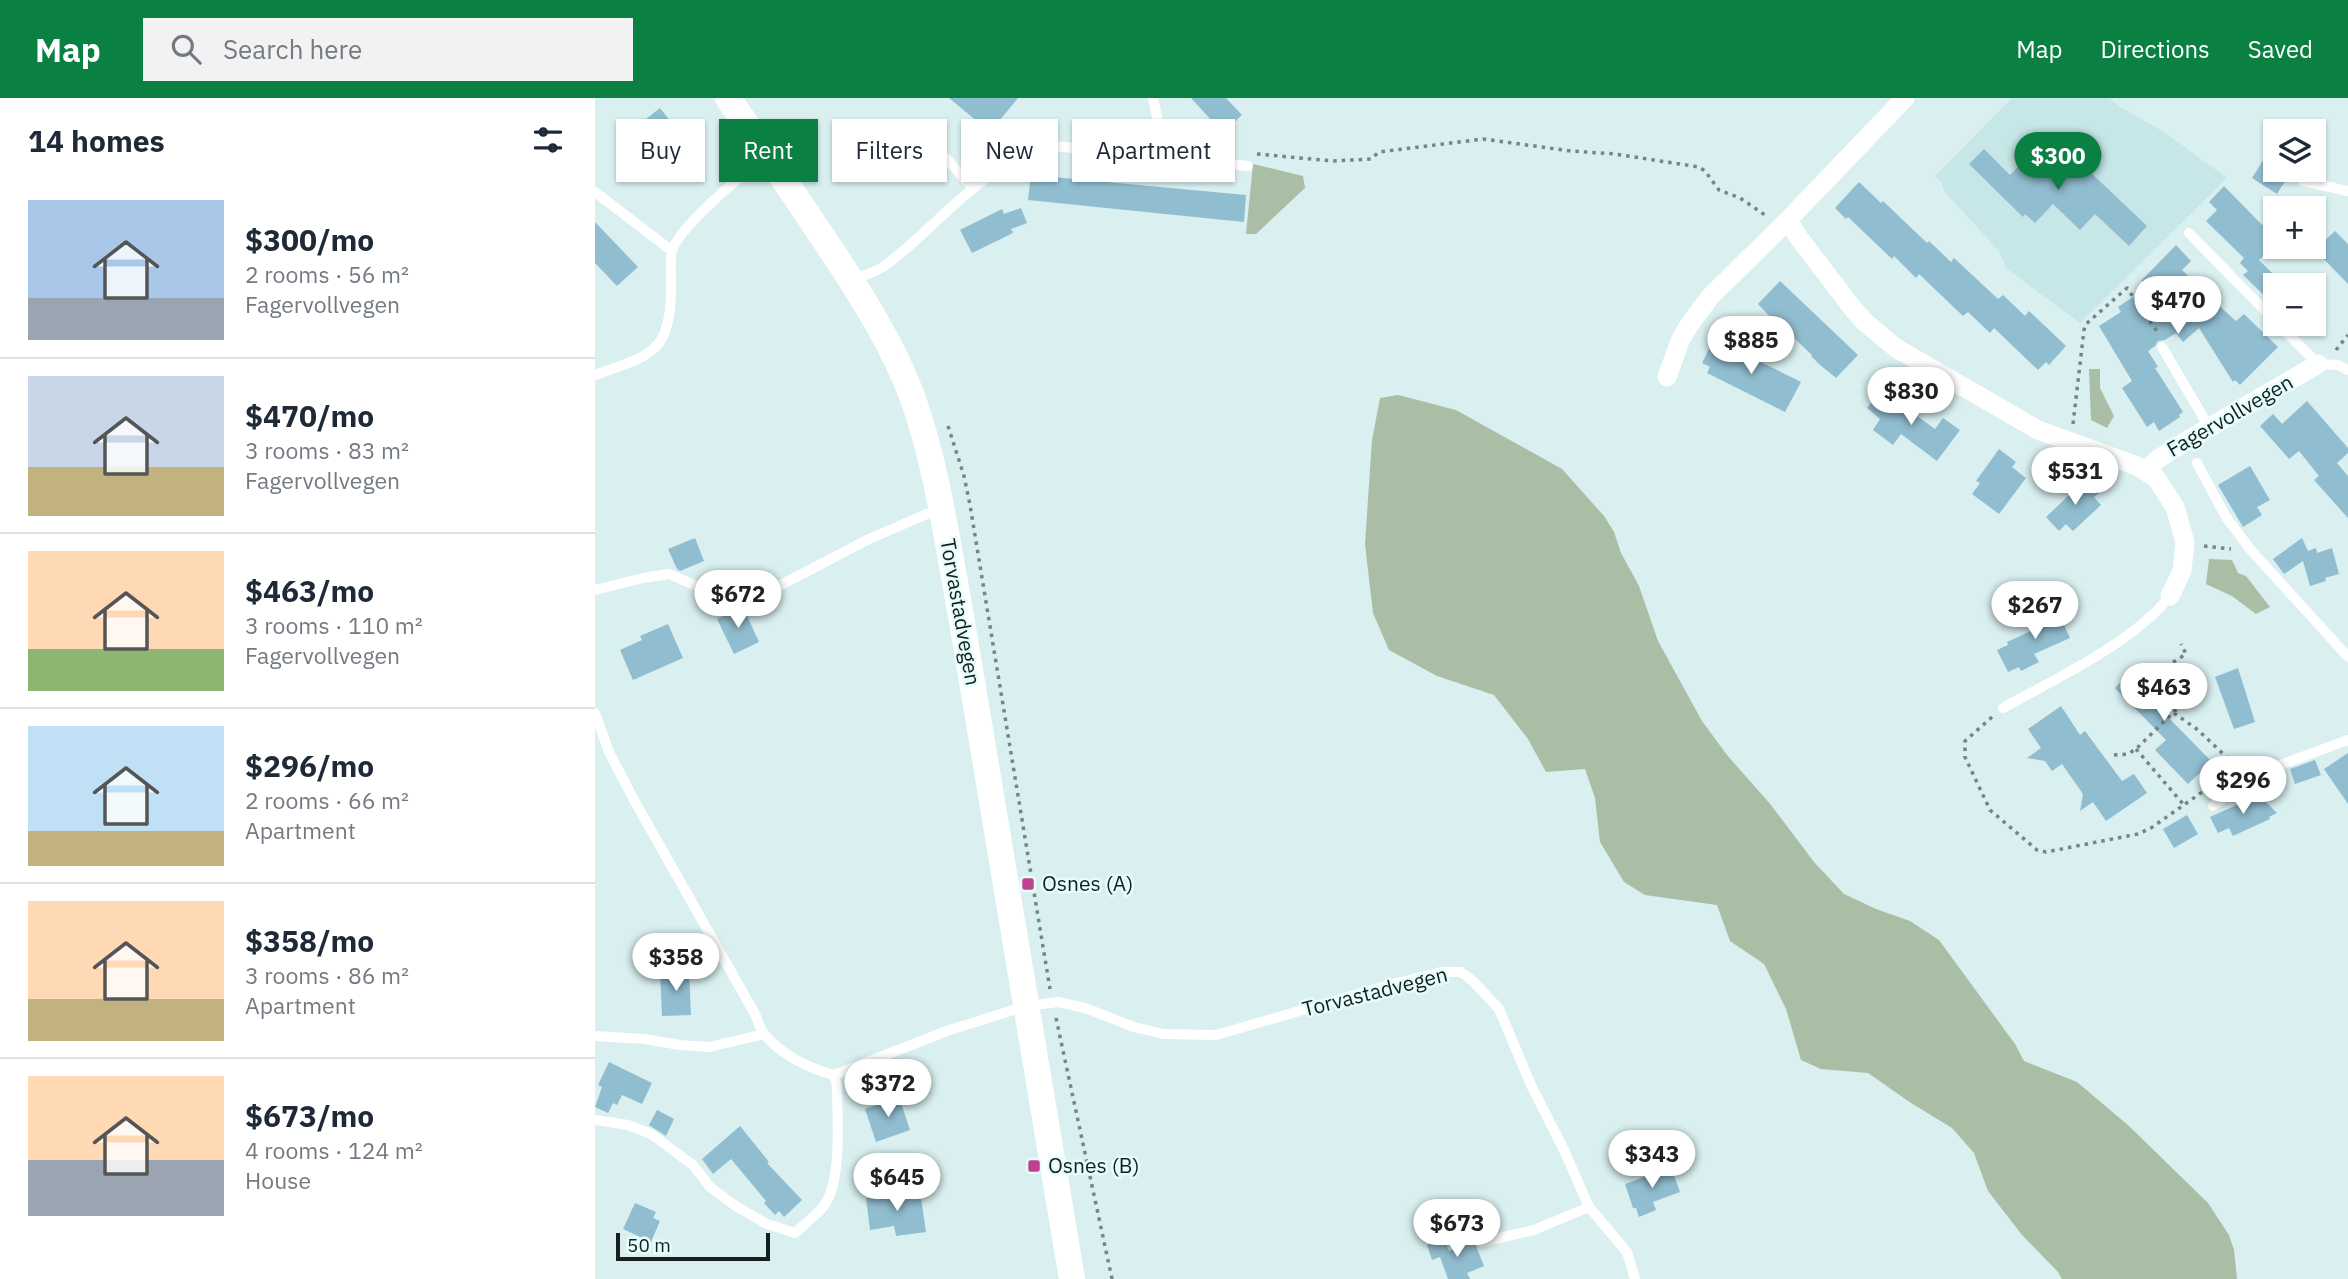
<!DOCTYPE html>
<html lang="en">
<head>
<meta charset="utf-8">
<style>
  body { margin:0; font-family:"IBM Plex Sans",sans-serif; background:#f2f2f3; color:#1f2937; height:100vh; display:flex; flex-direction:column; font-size:26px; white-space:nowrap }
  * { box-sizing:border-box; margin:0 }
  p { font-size:23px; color:#747a83 }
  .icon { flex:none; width:38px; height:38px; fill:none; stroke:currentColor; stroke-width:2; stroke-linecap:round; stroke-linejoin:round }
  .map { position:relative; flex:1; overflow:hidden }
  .panel { display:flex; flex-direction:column; background:#fff; width:595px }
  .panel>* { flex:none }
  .guide { position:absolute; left:21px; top:21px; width:665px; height:63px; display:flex; gap:14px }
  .fabs { position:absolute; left:1668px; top:21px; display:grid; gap:14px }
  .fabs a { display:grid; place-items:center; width:63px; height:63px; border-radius:0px; background:#fff; box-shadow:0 2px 5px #0004; font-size:35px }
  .scale { position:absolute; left:21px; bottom:18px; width:154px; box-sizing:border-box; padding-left:7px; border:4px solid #161e1e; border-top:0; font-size:19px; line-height:24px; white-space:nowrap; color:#161e1e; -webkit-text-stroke:5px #e6fdfd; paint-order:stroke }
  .price { position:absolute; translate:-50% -60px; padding:0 16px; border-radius:24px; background:#fff; color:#222; font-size:23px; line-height:46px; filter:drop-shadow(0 2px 4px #0008) }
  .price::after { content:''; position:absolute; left:50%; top:42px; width:21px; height:16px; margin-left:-10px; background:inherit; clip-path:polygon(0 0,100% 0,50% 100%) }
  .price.selected { background:#0b8043; color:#fff }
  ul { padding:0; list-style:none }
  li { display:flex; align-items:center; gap:21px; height:175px; padding:0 28px }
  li+li { border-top:2px solid #e0e1e3 }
  li span { display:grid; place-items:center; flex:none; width:196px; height:140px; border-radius:0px; color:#555 }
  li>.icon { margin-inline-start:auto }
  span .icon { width:84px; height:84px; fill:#fffc; stroke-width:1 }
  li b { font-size:30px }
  h2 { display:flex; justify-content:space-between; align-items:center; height:84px; padding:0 28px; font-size:30px }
  .chip { padding:0 24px; border-radius:0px; background:#fff; box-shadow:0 2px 5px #0004; font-size:24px; line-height:63px }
  .chip.selected { background:#0b8043; color:#fff }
  header { display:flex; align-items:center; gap:42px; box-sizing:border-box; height:98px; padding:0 35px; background:#0b8043; color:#fff }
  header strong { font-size:33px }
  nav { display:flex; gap:38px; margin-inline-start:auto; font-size:24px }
  .search { width:490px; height:63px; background:#f2f2f3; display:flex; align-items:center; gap:18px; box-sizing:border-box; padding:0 24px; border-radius:0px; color:#747a83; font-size:26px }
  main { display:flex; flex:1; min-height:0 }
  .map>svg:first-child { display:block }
  .built { fill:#c6e6e7 }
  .green { fill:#aabea5 }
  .building { fill:#91bdd0 }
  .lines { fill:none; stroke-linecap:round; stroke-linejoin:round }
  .path { stroke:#768585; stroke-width:3.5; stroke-dasharray:3.5 5; stroke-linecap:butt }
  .lane { stroke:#fff; stroke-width:10 }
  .street { stroke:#fff; stroke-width:19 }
  .secondary { stroke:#fff; stroke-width:26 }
  .poi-dot { fill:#bf4290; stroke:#e6fdfd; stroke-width:2.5 }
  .labels { text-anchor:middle; stroke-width:5; stroke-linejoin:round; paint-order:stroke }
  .street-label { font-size:21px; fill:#161e1e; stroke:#e6fdfd }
  .poi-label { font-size:21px; fill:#161e1e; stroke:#e6fdfd; text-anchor:start }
</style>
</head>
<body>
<header>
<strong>Map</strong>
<div class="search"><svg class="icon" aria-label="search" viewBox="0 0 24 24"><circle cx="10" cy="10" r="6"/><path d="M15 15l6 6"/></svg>Search here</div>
<nav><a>Map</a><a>Directions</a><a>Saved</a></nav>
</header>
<main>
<section class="panel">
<h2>14 homes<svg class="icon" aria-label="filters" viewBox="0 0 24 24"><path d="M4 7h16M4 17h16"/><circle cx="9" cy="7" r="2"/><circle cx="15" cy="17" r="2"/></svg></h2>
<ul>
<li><span style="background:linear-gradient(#a9c7e8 70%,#9aa5b1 0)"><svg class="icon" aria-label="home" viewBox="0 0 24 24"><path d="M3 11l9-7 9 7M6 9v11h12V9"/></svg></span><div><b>$300/mo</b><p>2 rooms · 56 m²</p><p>Fagervollvegen</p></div></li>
<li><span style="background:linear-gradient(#c9d6e8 65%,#c2b280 0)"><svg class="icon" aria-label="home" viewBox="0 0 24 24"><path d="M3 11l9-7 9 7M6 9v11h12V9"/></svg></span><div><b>$470/mo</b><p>3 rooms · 83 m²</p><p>Fagervollvegen</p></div></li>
<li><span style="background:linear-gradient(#ffd9b3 70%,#8fb573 0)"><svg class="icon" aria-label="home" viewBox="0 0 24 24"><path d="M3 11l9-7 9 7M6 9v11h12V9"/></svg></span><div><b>$463/mo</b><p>3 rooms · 110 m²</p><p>Fagervollvegen</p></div></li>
<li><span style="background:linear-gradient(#bfe0f5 75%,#c2b280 0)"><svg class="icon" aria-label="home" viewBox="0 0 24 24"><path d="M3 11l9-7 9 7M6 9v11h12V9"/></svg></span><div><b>$296/mo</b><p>2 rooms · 66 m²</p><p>Apartment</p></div></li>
<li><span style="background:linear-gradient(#ffd9b3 70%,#c2b280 0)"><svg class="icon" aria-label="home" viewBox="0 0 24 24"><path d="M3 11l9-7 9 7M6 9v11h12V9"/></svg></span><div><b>$358/mo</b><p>3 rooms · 86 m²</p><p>Apartment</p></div></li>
<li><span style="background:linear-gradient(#ffd9b3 60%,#9aa5b1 0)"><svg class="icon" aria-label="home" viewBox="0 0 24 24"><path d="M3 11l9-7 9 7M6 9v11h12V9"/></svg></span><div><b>$673/mo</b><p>4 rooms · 124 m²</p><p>House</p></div></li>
</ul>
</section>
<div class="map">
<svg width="1753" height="1181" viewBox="0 0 1753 1181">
  <rect width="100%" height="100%" fill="#d9eff0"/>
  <path class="built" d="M1417,0H1514L1525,9L1569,34L1632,80L1485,225L1412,171L1404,153L1349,93L1347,85L1340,78Z"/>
  <path class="green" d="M658,66L708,78L710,90L661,136H651Z
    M1494,271H1505V290L1519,318L1512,330L1496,322Z
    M803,297L861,312L967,371L1009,418L1019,434L1026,455L1044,488L1063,543L1107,623L1132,657L1176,707L1219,764L1249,796L1281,811L1315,823L1344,842L1420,946L1429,963L1482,984L1534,1028L1613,1105L1634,1137L1639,1152L1642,1181H1467L1463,1174L1427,1137L1393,1093L1379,1055L1357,1030L1316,1005L1273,975L1226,971L1206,962L1191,911L1169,866L1135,843L1122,807L1050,797L1029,784L1005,744L1000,700L990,671L951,674L933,641L899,597L842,578L794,552L778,515L770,446L777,342L785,300Z
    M1614,461L1637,462L1643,475L1651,478L1675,509L1661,516L1637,498L1611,486Z"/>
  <path class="building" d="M354,0H423L395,34Z
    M596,0H631L647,17L628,35Z
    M65,10L88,39L69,54L46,25Z
    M1448,43L1485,78L1492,71L1552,128L1534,148L1500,116L1485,132L1458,106L1440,125L1430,116L1428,119L1374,66L1389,51L1415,77Z
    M1680,43V72H1697L1682,96L1657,80Z
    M436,77L651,97L649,124L433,102Z
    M1264,84L1286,105L1288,103L1332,145L1334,143L1356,164L1359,160L1403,201L1408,197L1430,218L1434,213L1471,248L1454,267L1451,264L1443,272L1399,230L1395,235L1373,214L1368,218L1324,176L1321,180L1299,158L1297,161L1253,119L1251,121L1240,110Z
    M1629,88L1675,135L1667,142L1676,151L1664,162L1680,178V208L1648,177L1653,173L1645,165L1649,160L1611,123L1622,112L1614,104Z
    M426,110L432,125L416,131L418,135L377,155L365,132L407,111L409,116Z
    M0,124L43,169L22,188L0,165Z
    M1740,133L1753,146V186L1720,152Z
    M1581,147L1596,163L1587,172L1631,214L1641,223L1649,216L1683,249L1645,287L1640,282L1638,284L1604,230L1588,244L1581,235L1570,242L1563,243L1560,248L1553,253L1563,269L1560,270L1588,314L1584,317L1585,319L1564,333L1559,324L1552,329L1527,290L1537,283L1504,228L1526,214L1523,209L1553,189L1546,183Z
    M1185,183L1263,257L1241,280L1224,266L1216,258L1217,257L1187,229L1186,230L1163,206Z
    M1118,243L1127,248L1128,245L1206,284L1190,314L1112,275L1115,269L1107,265Z
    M1286,292L1340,331L1348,320L1365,332L1342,363L1306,336L1298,347L1278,332L1285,321L1272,310Z
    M1712,303L1753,350V355L1742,365L1753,378V420L1719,382L1724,378L1704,353L1694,361L1665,328L1678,316L1687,326Z
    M1404,351L1421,364L1417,369L1431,380L1404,416L1377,396L1385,385L1381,383Z
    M1655,368L1675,402L1662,409L1667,417L1648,429L1623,387Z
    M1491,381L1504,395L1499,399L1506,407L1478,433L1471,426L1464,433L1451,419Z
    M100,440L109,463L85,473L82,471L73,451Z
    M1707,440L1713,453L1721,450L1722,455L1737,450L1744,476L1730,480L1731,483L1715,488L1708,463L1689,476L1678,461Z
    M148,509L164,544L139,556L122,521Z
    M1465,509L1472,525L1469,527L1475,540L1439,556L1444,564L1426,573L1424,569L1413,574L1402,552L1413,547L1412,544L1440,531L1437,526L1448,520L1447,518Z
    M73,526L88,560L38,582L25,552L47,542L45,538Z
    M1543,567L1566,590L1573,584L1586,597L1569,615L1617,664L1593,686L1560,652L1571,642L1520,590Z
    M1643,570L1660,624L1639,631L1620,579Z
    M1466,608L1485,637L1490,633L1527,683L1539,676L1552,695L1511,723L1498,704L1485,713L1488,696L1467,666L1457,673L1450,663L1432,660L1446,650L1433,631Z
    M1753,655V706L1729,671Z
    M1720,662L1726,677L1700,686L1695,671Z
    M1664,697L1682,715L1674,719L1675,721L1638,738L1634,730L1623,735L1615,719Z
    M1592,717L1603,736L1579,750L1568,731Z
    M94,872L96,917L67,918L65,874Z
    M14,964L57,985L47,1006L27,997L22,1007L18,1005L13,1015L0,1009L7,989L3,987Z
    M304,999L315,1032L281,1044L270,1011Z
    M62,1012L79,1021L71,1038L54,1027Z
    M145,1028L174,1064L172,1065L207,1102L189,1119L184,1113L180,1117L169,1105L171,1103L136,1061L118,1076L107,1061Z
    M1076,1069L1085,1094L1058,1104L1061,1112L1044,1119L1041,1110H1038L1030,1086Z
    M325,1093L331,1134L301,1138L299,1128L275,1132L271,1100Z
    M40,1105L61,1114L58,1120L65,1123L56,1144L28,1131Z
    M849,1140L854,1153L879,1143L889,1168L872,1175L875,1181H853L845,1159L837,1162L832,1147Z"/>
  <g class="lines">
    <path class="path" d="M662,56L738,63L776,61L784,54L888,41L976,53L1020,56L1104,69L1110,73L1124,92L1145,100L1170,117
      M1741,252L1753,237
      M1478,326L1489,232L1491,226L1532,190L1563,235
      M353,328L369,378L375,407L455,891
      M1609,448L1636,451
      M1579,615L1603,632L1643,670
      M1397,619L1370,643V659L1395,712L1442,752L1451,754L1543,736L1556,730L1620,685
      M1541,651L1589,707
      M1519,657L1533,656L1541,651L1591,602V595L1569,570L1591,556L1586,546
      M461,920L517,1181"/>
    <path class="lane" d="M558,0L562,19L558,58
      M352,61L378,91
      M1708,83L1753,93
      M0,94L77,153
      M1594,135L1680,223
      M257,182C268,178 281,174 291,167C339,132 399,54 459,48L653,68
      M1683,226L1723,266L1743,267L1753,272
      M1567,249L1614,329
      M0,277C56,257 75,256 76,191C77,179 74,164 77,153C83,130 152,71 173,59
      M1602,365L1631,419L1655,451L1753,559
      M0,492L48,480L74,476L127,499H144L184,488L274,441L346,410
      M1408,610C1460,581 1538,545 1575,498
      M0,615L14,654L39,702L160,916C163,923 165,931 170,937C187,957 214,970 239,977L352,933L431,908L463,904L490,910L539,929L568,936L621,937L798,886L846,874H866L878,883L904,911L936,987L969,1052L994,1109L1032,1154L1040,1181
      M1618,708L1658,677L1753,642
      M0,938L49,941L85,947L114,949L169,936
      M0,1022L33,1027L56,1036L98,1067L115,1089L142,1109L172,1126L200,1135C209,1127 220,1118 228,1109C248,1084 242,1019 242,988L239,977
      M886,1144L939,1132L994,1109"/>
    <path class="street" d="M1193,122L1204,140L1259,212L1271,225L1301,250L1443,332L1542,368L1561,380L1580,409L1590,444L1587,473L1575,498
      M1072,279L1085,243L1094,227L1115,199L1193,122L1310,0
      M1550,373L1563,361L1593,342L1723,266"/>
    <path class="secondary" d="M133,0C167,49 201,99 235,150C266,197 297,245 317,298C341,365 351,436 364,506L477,1181"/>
  </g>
  <g class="poi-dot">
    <rect x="426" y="779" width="14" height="14" rx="3.5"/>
    <rect x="432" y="1061" width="14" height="14" rx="3.5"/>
  </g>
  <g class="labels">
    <g class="street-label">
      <text transform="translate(1635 318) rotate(-30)" y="7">Fagervollvegen</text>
      <text transform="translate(365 514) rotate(80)" y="7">Torvastadvegen</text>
      <text transform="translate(780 894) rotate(-14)" y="7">Torvastadvegen</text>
    </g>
    <g class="poi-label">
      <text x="447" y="793">Osnes (A)</text>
      <text x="453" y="1075">Osnes (B)</text>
    </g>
  </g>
</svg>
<div class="fabs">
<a><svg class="icon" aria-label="layers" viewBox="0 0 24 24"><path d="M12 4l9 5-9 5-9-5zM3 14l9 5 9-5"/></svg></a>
<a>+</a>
<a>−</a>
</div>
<div class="scale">50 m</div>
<b class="price selected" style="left:1463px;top:94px">$300</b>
<b class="price" style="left:1583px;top:238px">$470</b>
<b class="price" style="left:1156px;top:278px">$885</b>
<b class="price" style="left:1316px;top:329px">$830</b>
<b class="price" style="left:1480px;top:409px">$531</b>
<b class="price" style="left:143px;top:532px">$672</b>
<b class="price" style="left:1440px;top:543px">$267</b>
<b class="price" style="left:1569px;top:625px">$463</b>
<b class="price" style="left:1648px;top:718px">$296</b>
<b class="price" style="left:81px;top:895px">$358</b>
<b class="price" style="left:293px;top:1021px">$372</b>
<b class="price" style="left:1057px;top:1092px">$343</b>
<b class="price" style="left:302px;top:1115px">$645</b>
<b class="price" style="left:862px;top:1161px">$673</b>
<div class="guide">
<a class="chip">Buy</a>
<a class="chip selected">Rent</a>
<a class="chip">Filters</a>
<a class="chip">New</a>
<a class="chip">Apartment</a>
</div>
</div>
</main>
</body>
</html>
